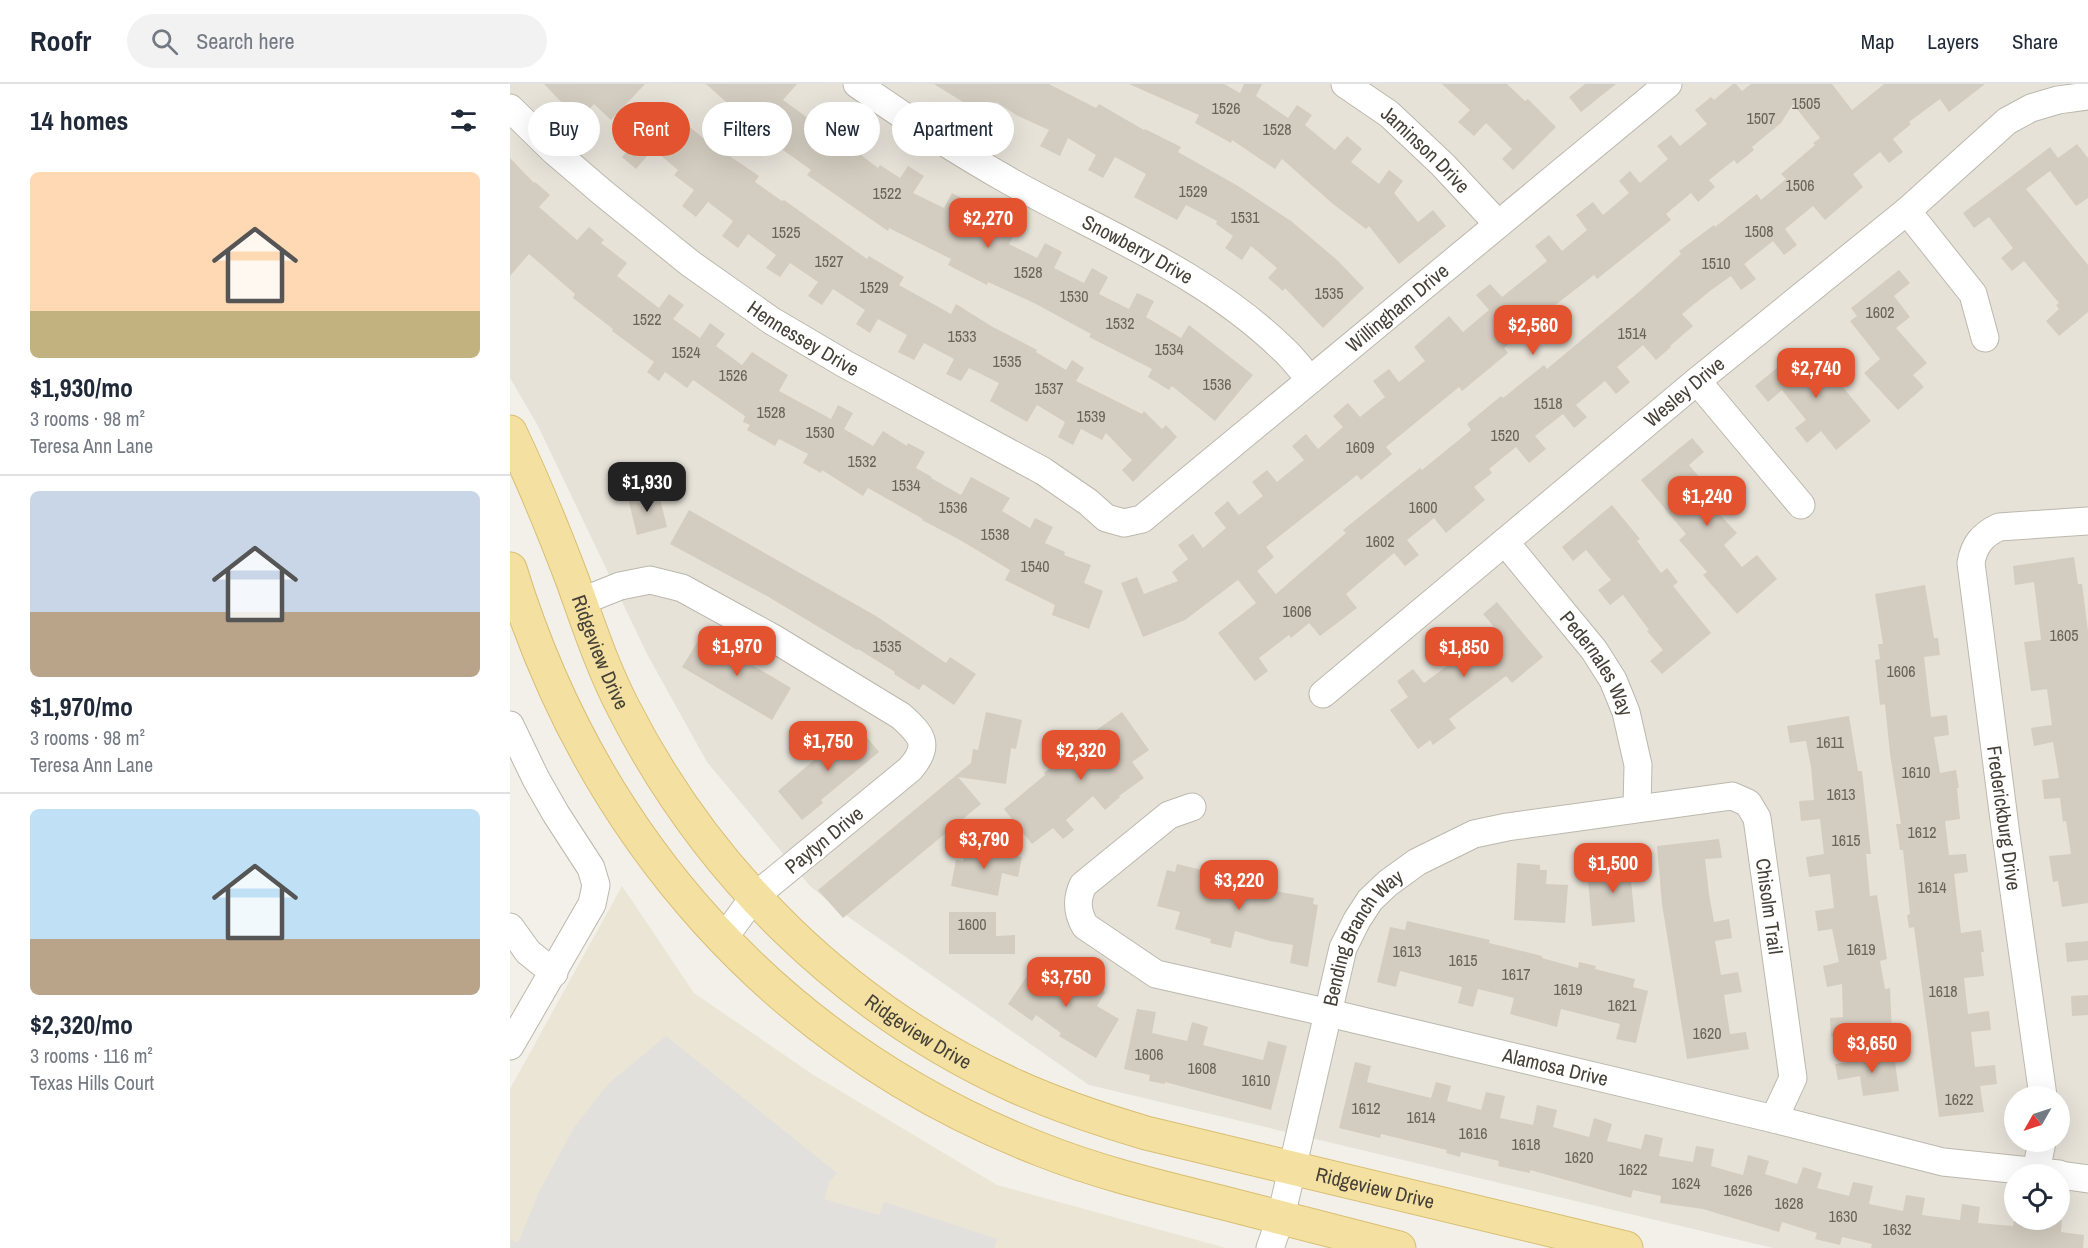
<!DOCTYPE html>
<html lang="en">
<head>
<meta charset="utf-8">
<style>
  body { margin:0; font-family:"Archivo Narrow",sans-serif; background:#f2f2f3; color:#1f2937; height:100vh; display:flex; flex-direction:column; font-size:22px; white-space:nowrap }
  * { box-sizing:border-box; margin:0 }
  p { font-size:20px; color:#747a83 }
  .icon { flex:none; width:33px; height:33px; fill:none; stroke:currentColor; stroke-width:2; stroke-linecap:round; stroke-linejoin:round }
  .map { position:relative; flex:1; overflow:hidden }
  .sheet { display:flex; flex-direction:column; background:#fff; width:510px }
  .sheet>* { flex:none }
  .top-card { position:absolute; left:18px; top:18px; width:570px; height:54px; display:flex; gap:12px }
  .needle { width:39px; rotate:231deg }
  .controls { position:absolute; left:1494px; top:1002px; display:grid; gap:12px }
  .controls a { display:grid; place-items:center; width:66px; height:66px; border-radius:50%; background:#fff; box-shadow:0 6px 24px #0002; font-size:30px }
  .price { position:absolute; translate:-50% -51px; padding:0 14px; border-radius:12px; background:#e4532f; color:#fff; font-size:20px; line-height:39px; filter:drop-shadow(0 2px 3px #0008) }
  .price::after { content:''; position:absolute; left:50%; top:36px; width:18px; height:14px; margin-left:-9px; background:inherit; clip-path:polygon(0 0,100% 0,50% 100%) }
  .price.active { background:#222; color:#fff }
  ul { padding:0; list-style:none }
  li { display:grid; align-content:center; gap:12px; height:318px; padding:0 30px }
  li+li { border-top:2px solid #e0e1e3 }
  li span { display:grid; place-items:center; height:186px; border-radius:9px; color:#555 }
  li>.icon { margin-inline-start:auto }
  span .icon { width:108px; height:108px; fill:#fffc; stroke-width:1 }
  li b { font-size:26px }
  h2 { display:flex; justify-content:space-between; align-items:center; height:72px; padding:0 30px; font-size:26px }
  .pill { padding:0 21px; border-radius:27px; background:#fff; box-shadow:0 6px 24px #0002; font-size:21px; line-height:54px }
  .pill.active { background:#e4532f; color:#fff }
  header { display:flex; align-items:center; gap:36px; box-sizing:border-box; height:84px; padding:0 30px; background:#fff; border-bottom:2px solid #e0e1e3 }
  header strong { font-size:28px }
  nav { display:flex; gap:33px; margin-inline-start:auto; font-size:21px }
  .search { width:420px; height:54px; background:#f2f2f3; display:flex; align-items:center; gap:15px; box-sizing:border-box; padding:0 21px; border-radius:33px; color:#747a83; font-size:22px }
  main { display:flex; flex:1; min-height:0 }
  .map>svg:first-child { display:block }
  .residential { fill:#e6e2d8; fill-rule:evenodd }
  .education { fill:#eae5d4 }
  .parking { fill:#e2e0dd }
  .building { fill:#d3ccc0; fill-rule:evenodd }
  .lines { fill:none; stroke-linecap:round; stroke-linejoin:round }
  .minor-casing { stroke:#bdb8ac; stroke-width:29 }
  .major-casing { stroke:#d8be72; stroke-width:35 }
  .minor { stroke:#fff; stroke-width:27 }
  .major { stroke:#f4e1a1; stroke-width:33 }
  .labels { text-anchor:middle; stroke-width:6; stroke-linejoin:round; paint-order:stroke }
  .number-label { font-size:16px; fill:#69645a }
  .street-label { font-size:20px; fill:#464138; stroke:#fff }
</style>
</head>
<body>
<header>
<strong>Roofr</strong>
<div class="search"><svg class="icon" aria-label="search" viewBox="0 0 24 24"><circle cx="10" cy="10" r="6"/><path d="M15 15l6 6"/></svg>Search here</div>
<nav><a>Map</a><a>Layers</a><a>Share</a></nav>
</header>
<main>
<section class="sheet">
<h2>14 homes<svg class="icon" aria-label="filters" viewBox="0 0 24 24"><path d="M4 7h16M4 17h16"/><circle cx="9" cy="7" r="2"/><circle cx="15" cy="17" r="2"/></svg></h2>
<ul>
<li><span style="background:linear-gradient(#ffd9b3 75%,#c2b280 0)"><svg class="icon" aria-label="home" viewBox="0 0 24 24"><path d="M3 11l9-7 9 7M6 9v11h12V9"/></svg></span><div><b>$1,930/mo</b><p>3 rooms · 98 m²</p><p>Teresa Ann Lane</p></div></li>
<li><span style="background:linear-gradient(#c9d6e8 65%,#b9a48a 0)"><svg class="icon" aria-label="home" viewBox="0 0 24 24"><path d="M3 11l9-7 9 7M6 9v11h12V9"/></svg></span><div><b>$1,970/mo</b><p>3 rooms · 98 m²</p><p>Teresa Ann Lane</p></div></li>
<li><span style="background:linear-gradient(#bfe0f5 70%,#b9a48a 0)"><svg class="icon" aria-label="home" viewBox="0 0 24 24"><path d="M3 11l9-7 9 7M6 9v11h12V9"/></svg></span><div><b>$2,320/mo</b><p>3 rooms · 116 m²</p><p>Texas Hills Court</p></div></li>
</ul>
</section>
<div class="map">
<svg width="1578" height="1164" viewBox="0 0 1578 1164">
  <rect width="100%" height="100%" fill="#f3f0e9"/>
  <path class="residential" d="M0,0H1578V1164H1263L579,1001L334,830L300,802L197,678L137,570L28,342L0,294ZM1504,1012H1550V1058H1504ZM1504,1090H1550V1136H1504Z"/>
  <path class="education" d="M112,802L184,909L302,990L487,1101L716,1164H0V1005Z"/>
  <path class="parking" d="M156,952L327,1089L319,1098L314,1115L369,1131L374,1118L487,1155L484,1164H0V1155L8,1159L30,1106L65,1042L98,1000Z"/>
  <path class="building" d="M34,0H135L101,36L84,20L68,38L55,26L57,24Z
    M196,0H287L273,16L302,37L311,24L351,51L342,64L368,84L370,81L390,94L398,82L414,92L403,109L434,124L442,109L460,118L452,134L482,150L489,135L507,145L499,160L527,174L535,159L552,168L544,184L574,199L582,184L598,193L589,210L619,225L627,209L644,217L636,233L671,254L679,241L743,291L705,337L662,302L659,306L638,293L642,285L579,253L581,250L526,220L478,198L477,201L438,181L441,175L379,144L378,147L297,91L301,86L242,44L243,42Z
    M424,0H539L586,24L589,20L634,46L635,45L671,63L668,68L728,102L781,137L827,176L854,204L813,244L775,204L773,207L758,194L767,184L741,162L732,176L715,164L723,152L706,140L707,137L676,121L667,136L624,113L636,90L605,73L593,94L578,86L586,71L558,54L550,72L530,62L539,46L508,32L486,18L477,33Z
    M619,0H714L730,9L734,0H752L746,12L778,34L787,21L802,31L795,41L825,66L837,52L852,65L841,78L869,100L879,86L893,97L884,109L908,138L923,126L936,142L889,180L859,142L856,145L823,120L772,75L765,85L722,56L721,59L685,39L689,31Z
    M932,0H997L1015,17L1018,15L1046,43L1003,86L992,75L1002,65L976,39L964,52L948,38L960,26Z
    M1075,0H1106L1071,28L1059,13Z
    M1223,0H1226L1232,7L1241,0H1322L1342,26L1374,0H1475L1439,28L1430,15L1399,38L1401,40L1383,55L1393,68L1379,79L1370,68L1343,90L1353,103L1330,123L1315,136L1303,122L1275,145L1287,161L1274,171L1263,157L1234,180L1246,195L1231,206L1221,192L1200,207L1172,230L1183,242L1160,262L1161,263L1146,276L1133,261L1107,283L1120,298L1106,310L1095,297L1066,321L1077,333L1064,344L1053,330L1025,352L1036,365L1019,379L1006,363L979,385L982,389L964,403L975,416L936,449L924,434L897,456L909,471L895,482L884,469L836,510L847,524L810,552L799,539L781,554L779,551L749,574L758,587L745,597L708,549L746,519L728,496L675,536L633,553L611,499L627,493L634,510L668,497L662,488L678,475L668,461L683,450L693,464L716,444L704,429L718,417L729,431L753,412L742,398L757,386L767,398L794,376L782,362L796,350L808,365L833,343L823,332L838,319L850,333L875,313L863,297L879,285L889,298L915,277L904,263L939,232L953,248L979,226L966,211L980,200L992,213L1037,177L1025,162L1039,151L1052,167L1077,146L1066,131L1083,118L1093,131L1119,109L1109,97L1120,87L1130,99L1158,75L1147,62L1161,51L1170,62L1197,40L1185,26L1201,13L1204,16ZM1283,20L1310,54L1303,59L1305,61L1271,90L1276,95L1251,116L1247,110L1205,143L1204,141L1169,167L1171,170L1130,207L1037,285L1034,281L993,314L991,312L957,340L961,346L912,386L910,384L833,446L836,449L766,510L747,487L764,473L756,463L847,391L851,396L882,370L876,363L949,303L952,307L998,269L994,264L1035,229L1084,191L1087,195L1161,136L1156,130L1181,109L1188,118L1205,103L1199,96L1224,76L1227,80L1244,66L1242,63L1271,39Z
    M155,22L193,54L249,92L245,98L272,117L274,116L357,175L359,172L394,193L389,201L441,230L446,220L481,242L527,266L526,268L556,286L562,276L574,284L566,297L632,330L634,327L652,345L656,341L667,353L623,398L612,386L622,376L596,349L592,356L571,345L563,361L548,353L555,338L527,321L517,338L480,317L489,299L459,284L451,297L436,290L444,275L414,259L404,276L388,268L397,251L368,235L360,249L346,240L355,226L323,205L312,221L298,212L308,198L280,179L270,193L256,184L266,171L238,150L228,164L212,152L223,137L198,118L186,133L172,122L184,106L164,91L168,86L143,65L126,85L112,73Z
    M1567,60L1578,74V114L1566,122L1540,87L1516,105L1578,181V228L1549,252L1536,237L1549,225L1546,221L1549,219L1514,177L1502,187L1491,174L1503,164L1479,133L1464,144L1453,129L1540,63L1548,74Z
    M0,74L24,99L25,98L40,111L29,123L67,156L79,143L94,156L91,159L117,179L107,192L149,224L159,210L174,221L163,235L190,254L200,239L215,250L206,262L232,281L242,268L278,291L269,307L321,335L328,321L343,329L334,345L363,362L373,347L397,362L398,359L415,368L406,384L422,393L421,394L451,411L461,393L500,414L492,427L520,444L525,434L543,443L535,459L555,468L554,471L581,481L574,499L593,507L579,545L542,531L545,521L495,496L500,486L450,456L412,436L413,435L358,404L353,412L312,386L311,389L293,379L298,370L269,355L265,362L237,346L240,341L233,338L235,332L183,296L177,304L155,288L149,297L137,288L144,278L102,247L103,245L63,214L65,210L19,170L0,192Z
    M1389,186L1400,199L1384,212L1400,233L1386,244L1417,279L1403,291L1414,303L1388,326L1354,289L1370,275L1340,237L1347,232L1341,224Z
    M1289,266L1298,277L1306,271L1361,337L1326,366L1311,347L1297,359L1285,344L1296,336L1272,306L1258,318L1245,302Z
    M1182,354L1194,368L1179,381L1203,409L1212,402L1225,417L1210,431L1227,449L1214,461L1232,483L1247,471L1267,495L1227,530L1193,491L1197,488L1169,456L1176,450L1131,396Z
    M148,407L157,443L127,451L118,414Z
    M1102,421L1130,455L1127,457L1151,489L1157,484L1168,498L1163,502L1201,549L1152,590L1140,577L1153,566L1137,547L1139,546L1113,511L1100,521L1088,506L1101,496L1076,466L1063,477L1052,463Z
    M179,426L366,532L436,579L440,573L466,590L444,621L413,600L409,606L384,590L385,588L348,565L347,566L257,512L160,460Z
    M1564,473L1568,500H1572L1578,547V819L1552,823L1548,797L1543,798L1539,772L1561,770L1556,737L1553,738L1550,714L1534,715L1532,696L1549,694L1543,658L1524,662L1521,644L1542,641L1537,605L1521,607L1514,558L1531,556L1524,498L1505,501L1503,482Z
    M1415,501L1424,554H1428L1430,571L1414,573L1421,633L1437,631L1439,651L1424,653L1430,689L1446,686L1449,704H1447L1450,735L1435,737L1439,771L1456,770L1458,788L1444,790L1451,849L1471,846L1474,868H1471L1474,892L1454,894L1458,930L1479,927L1481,946L1461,948L1465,983L1485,981L1487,1000L1470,1002L1474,1028L1429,1033L1404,843L1399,844L1397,831L1400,830L1393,766H1390L1386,740H1391L1380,670L1375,620L1370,621L1365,576L1370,575L1368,560H1373L1365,510Z
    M987,518L1033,573L1002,599L996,592L939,635L946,644L923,661L920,656L908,665L880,626L898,613L887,597L903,585L914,599L941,579L929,563L944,551L956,566L984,543L973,530Z
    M192,551L281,604L262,636L172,583Z
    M476,628L512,636L506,665L501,664L496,700L448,693L471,720L333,834L308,806L461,679L463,665L468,666Z
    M612,628L639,666L622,678L634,694L609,712L610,713L595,726L583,712L556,736L564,746L553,755L543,744L522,760L494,725L535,691L534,689L547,678L552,683L581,657L578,652Z
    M1339,632L1348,687H1352L1361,770H1356L1360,812L1367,811L1377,875L1370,877L1375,905L1380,904L1382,950L1321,953L1320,934L1333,933L1332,900L1317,903L1313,882L1329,878L1322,845L1308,847L1305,827L1324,824L1320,790L1299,793L1296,773L1314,770L1310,735L1291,737L1289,717L1304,716L1301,683L1296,657L1280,659L1277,642Z
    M346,640L369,668L311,716L313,719L292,736L268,707Z
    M1209,755L1212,774L1195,775L1199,810L1204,838L1219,835L1222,854L1205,857L1211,891L1228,888L1232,908L1214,911L1220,950L1236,948L1239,965L1177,975L1152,820L1147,762Z
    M456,762L512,773L508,793L492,789L488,812L441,802L446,776L453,777Z
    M1118,766L1125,838L1082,842L1078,795L1102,793L1100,768Z
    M1007,779L1030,781V786H1037L1036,800L1058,801L1055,839L1004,836Z
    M667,780L700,788L699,793L741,804L743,797L759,802L758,806L804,814L803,820L808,821L798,883L780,879L783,861L760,857L725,847L721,864L700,859L701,855L665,845L670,828L647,822L657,786L665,788Z
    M439,828H486V852L505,851V870H439Z
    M897,837L980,856L979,859L1032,872V874L1068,884L1069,878L1086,882L1085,885L1125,895L1123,903L1138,907L1126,959L1106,955L1110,940L1051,925L1047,943L1000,930L1004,914L968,905L963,923L948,919L952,903L890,887L886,903L867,898L880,843L895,846Z
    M1578,857V876L1557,878L1555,859Z
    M524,882L544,896L553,883L579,901L580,899L595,908L587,922L609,935L586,974L549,952L551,949L526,931L522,937L498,920Z
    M1578,911V931L1562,932L1561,912Z
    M627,925L646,928L642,949L677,957L682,938L698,943L693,961L753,976L758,957L777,962L761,1026L655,998V1000L639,997L640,991L614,985Z
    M1384,971L1389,1007L1353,1012L1350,992L1328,996L1325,980Z
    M845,978L861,982L857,998L921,1014L926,998L941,1002L937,1017L971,1026L976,1008L995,1012L990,1034L1023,1041L1027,1021L1047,1026L1043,1043L1079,1053L1084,1034L1102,1040L1097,1057L1131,1065L1135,1050L1153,1054L1149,1072L1183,1078L1186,1062L1204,1065L1201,1082L1233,1091L1238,1071L1259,1077L1255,1090L1287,1100L1293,1083L1312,1089L1307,1104L1339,1112L1343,1098L1363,1102L1359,1120L1393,1127L1396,1111L1415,1114L1412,1131L1450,1136L1452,1120L1470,1123L1468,1139L1503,1142L1504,1136H1552L1551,1148L1574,1151L1573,1164H1361L1362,1160L1332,1153L1330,1161L1305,1155L1307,1149L1272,1138L1269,1148L1193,1125L1150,1119L1151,1112L1123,1106L1121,1114L1020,1086V1089L988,1082L989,1077L951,1068L950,1073L936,1069L937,1066L871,1050L870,1054L829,1044Z"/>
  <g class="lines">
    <defs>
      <g id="minor">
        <path id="s1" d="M347,0C397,35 448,68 501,98C594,150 695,189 773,265C783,274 791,285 800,296"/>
        <path id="s2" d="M835,0L879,30L933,81L988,140"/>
        <path id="s3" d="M0,24L44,67L93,109L181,180L262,237L335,280L533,387L578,418L596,434L614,439L632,435L1158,0"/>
        <path d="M1397,127L1463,210L1475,254"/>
        <path d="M1187,297L1291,421"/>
        <path id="s4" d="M995,458L1084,566L1103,596L1116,628L1128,681L1127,724"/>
        <path d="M70,518L110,502L140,496L172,504L263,554L391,632C412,651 421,661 400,685L244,813L213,855"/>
        <path id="s5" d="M813,610L1187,297L1397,127L1497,37L1521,24L1548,16L1578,12"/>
        <path d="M0,641L26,695L46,730L81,784L86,801L82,820L0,962"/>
        <path id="s6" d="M682,723L659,731L573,801C566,816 567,828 575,842L646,890L819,929L1264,1035L1433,1078L1549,1090"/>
        <path d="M0,843L18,868L44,889"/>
        <path d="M1533,1012L1496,751L1461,479C1464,461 1472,451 1489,443L1578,437"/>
        <path d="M1526,1087L1532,1058"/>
        <path d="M1550,1091L1578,1095"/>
        <path id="s7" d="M760,1164L771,1133L833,864L847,836L860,816L878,799L907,778L964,750L997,743L1222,712L1238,719L1247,734L1283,994L1264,1035"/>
      </g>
      <g id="major">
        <path id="s8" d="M0,348C23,396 43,445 62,495C78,539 92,583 114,625C198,790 336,925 505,1002C547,1021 592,1036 636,1049L1116,1164"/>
        <path d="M0,485C83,755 267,963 532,1066C590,1089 650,1103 710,1118C769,1133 829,1148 889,1164"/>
      </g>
    </defs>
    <use href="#minor" class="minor-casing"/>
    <use href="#major" class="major-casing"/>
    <use href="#minor" class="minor"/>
    <use href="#major" class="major"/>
  </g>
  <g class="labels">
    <g class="number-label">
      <text x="1296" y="25">1505</text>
      <text x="716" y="30">1526</text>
      <text x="1251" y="40">1507</text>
      <text x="767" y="51">1528</text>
      <text x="1290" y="107">1506</text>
      <text x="683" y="113">1529</text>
      <text x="377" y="115">1522</text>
      <text x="735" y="139">1531</text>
      <text x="1249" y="153">1508</text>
      <text x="276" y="154">1525</text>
      <text x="319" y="183">1527</text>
      <text x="1206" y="185">1510</text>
      <text x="518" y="194">1528</text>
      <text x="364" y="209">1529</text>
      <text x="819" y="215">1535</text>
      <text x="564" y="218">1530</text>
      <text x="1370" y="234">1602</text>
      <text x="137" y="241">1522</text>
      <text x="610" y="245">1532</text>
      <text x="1122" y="255">1514</text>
      <text x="452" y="258">1533</text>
      <text x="659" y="271">1534</text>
      <text x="176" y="274">1524</text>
      <text x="497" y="283">1535</text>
      <text x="223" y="297">1526</text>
      <text x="707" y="306">1536</text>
      <text x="539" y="310">1537</text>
      <text x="1038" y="325">1518</text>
      <text x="261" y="334">1528</text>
      <text x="581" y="338">1539</text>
      <text x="310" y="354">1530</text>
      <text x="995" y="357">1520</text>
      <text x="850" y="369">1609</text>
      <text x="352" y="383">1532</text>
      <text x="396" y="407">1534</text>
      <text x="443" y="429">1536</text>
      <text x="913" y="429">1600</text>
      <text x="485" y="456">1538</text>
      <text x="870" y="463">1602</text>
      <text x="525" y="488">1540</text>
      <text x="787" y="533">1606</text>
      <text x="1554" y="557">1605</text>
      <text x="377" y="568">1535</text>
      <text x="1391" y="593">1606</text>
      <text x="1320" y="664">1611</text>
      <text x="1406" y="694">1610</text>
      <text x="1331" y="716">1613</text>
      <text x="1412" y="754">1612</text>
      <text x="1336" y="762">1615</text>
      <text x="1422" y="809">1614</text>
      <text x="462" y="846">1600</text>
      <text x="1351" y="871">1619</text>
      <text x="897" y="873">1613</text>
      <text x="953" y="882">1615</text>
      <text x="1006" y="896">1617</text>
      <text x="1058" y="911">1619</text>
      <text x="1433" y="913">1618</text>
      <text x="1112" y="927">1621</text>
      <text x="1197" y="955">1620</text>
      <text x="639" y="976">1606</text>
      <text x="692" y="990">1608</text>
      <text x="746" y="1002">1610</text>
      <text x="1449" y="1021">1622</text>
      <text x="856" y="1030">1612</text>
      <text x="911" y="1039">1614</text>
      <text x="963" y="1055">1616</text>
      <text x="1016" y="1066">1618</text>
      <text x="1069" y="1079">1620</text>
      <text x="1123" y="1091">1622</text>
      <text x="1176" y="1105">1624</text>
      <text x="1228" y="1112">1626</text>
      <text x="1279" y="1125">1628</text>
      <text x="1333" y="1138">1630</text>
      <text x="1387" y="1151">1632</text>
    </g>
    <g class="street-label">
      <text dy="7" stroke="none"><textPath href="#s2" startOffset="104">Jaminson Drive</textPath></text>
      <text dy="7" stroke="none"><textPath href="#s1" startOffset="326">Snowberry Drive</textPath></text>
      <text dy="7" stroke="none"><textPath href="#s3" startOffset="1095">Willingham Drive</textPath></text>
      <text dy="7" stroke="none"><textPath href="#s3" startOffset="374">Hennessey Drive</textPath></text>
      <text dy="7" stroke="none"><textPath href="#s5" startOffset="471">Wesley Drive</textPath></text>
      <text dy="7" stroke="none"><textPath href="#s8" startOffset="238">Ridgeview Drive</textPath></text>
      <text dy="7" stroke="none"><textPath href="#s4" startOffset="153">Pedernales Way</textPath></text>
      <text transform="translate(1494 734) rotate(82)" y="7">Frederickburg Drive</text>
      <text transform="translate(314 756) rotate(-39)" y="7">Paytyn Drive</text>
      <text dy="7" stroke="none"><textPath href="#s7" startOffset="873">Chisolm Trail</textPath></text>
      <text dy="7" stroke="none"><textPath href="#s7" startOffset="327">Bending Branch Way</textPath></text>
      <text dy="7" stroke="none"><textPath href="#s8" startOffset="742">Ridgeview Drive</textPath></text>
      <text dy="7" stroke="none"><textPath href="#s6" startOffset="674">Alamosa Drive</textPath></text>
      <text dy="7" stroke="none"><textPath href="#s8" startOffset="1228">Ridgeview Drive</textPath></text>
    </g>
  </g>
</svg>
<div class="controls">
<a><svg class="needle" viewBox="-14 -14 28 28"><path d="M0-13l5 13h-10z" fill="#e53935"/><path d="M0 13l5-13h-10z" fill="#747a83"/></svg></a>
<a><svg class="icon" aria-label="locate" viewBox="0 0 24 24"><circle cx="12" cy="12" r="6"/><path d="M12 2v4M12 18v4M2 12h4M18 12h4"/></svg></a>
</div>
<b class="price" style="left:478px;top:165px">$2,270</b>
<b class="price" style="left:1023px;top:272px">$2,560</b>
<b class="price" style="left:1306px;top:315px">$2,740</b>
<b class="price active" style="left:137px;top:429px">$1,930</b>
<b class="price" style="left:1197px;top:443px">$1,240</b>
<b class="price" style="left:227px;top:593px">$1,970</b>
<b class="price" style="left:954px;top:594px">$1,850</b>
<b class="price" style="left:318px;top:688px">$1,750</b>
<b class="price" style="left:571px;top:697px">$2,320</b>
<b class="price" style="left:474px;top:786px">$3,790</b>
<b class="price" style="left:1103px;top:810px">$1,500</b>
<b class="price" style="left:729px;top:827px">$3,220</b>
<b class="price" style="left:556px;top:924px">$3,750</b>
<b class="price" style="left:1362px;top:990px">$3,650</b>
<div class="top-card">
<a class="pill">Buy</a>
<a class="pill active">Rent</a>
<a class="pill">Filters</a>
<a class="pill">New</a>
<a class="pill">Apartment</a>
</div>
</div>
</main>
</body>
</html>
